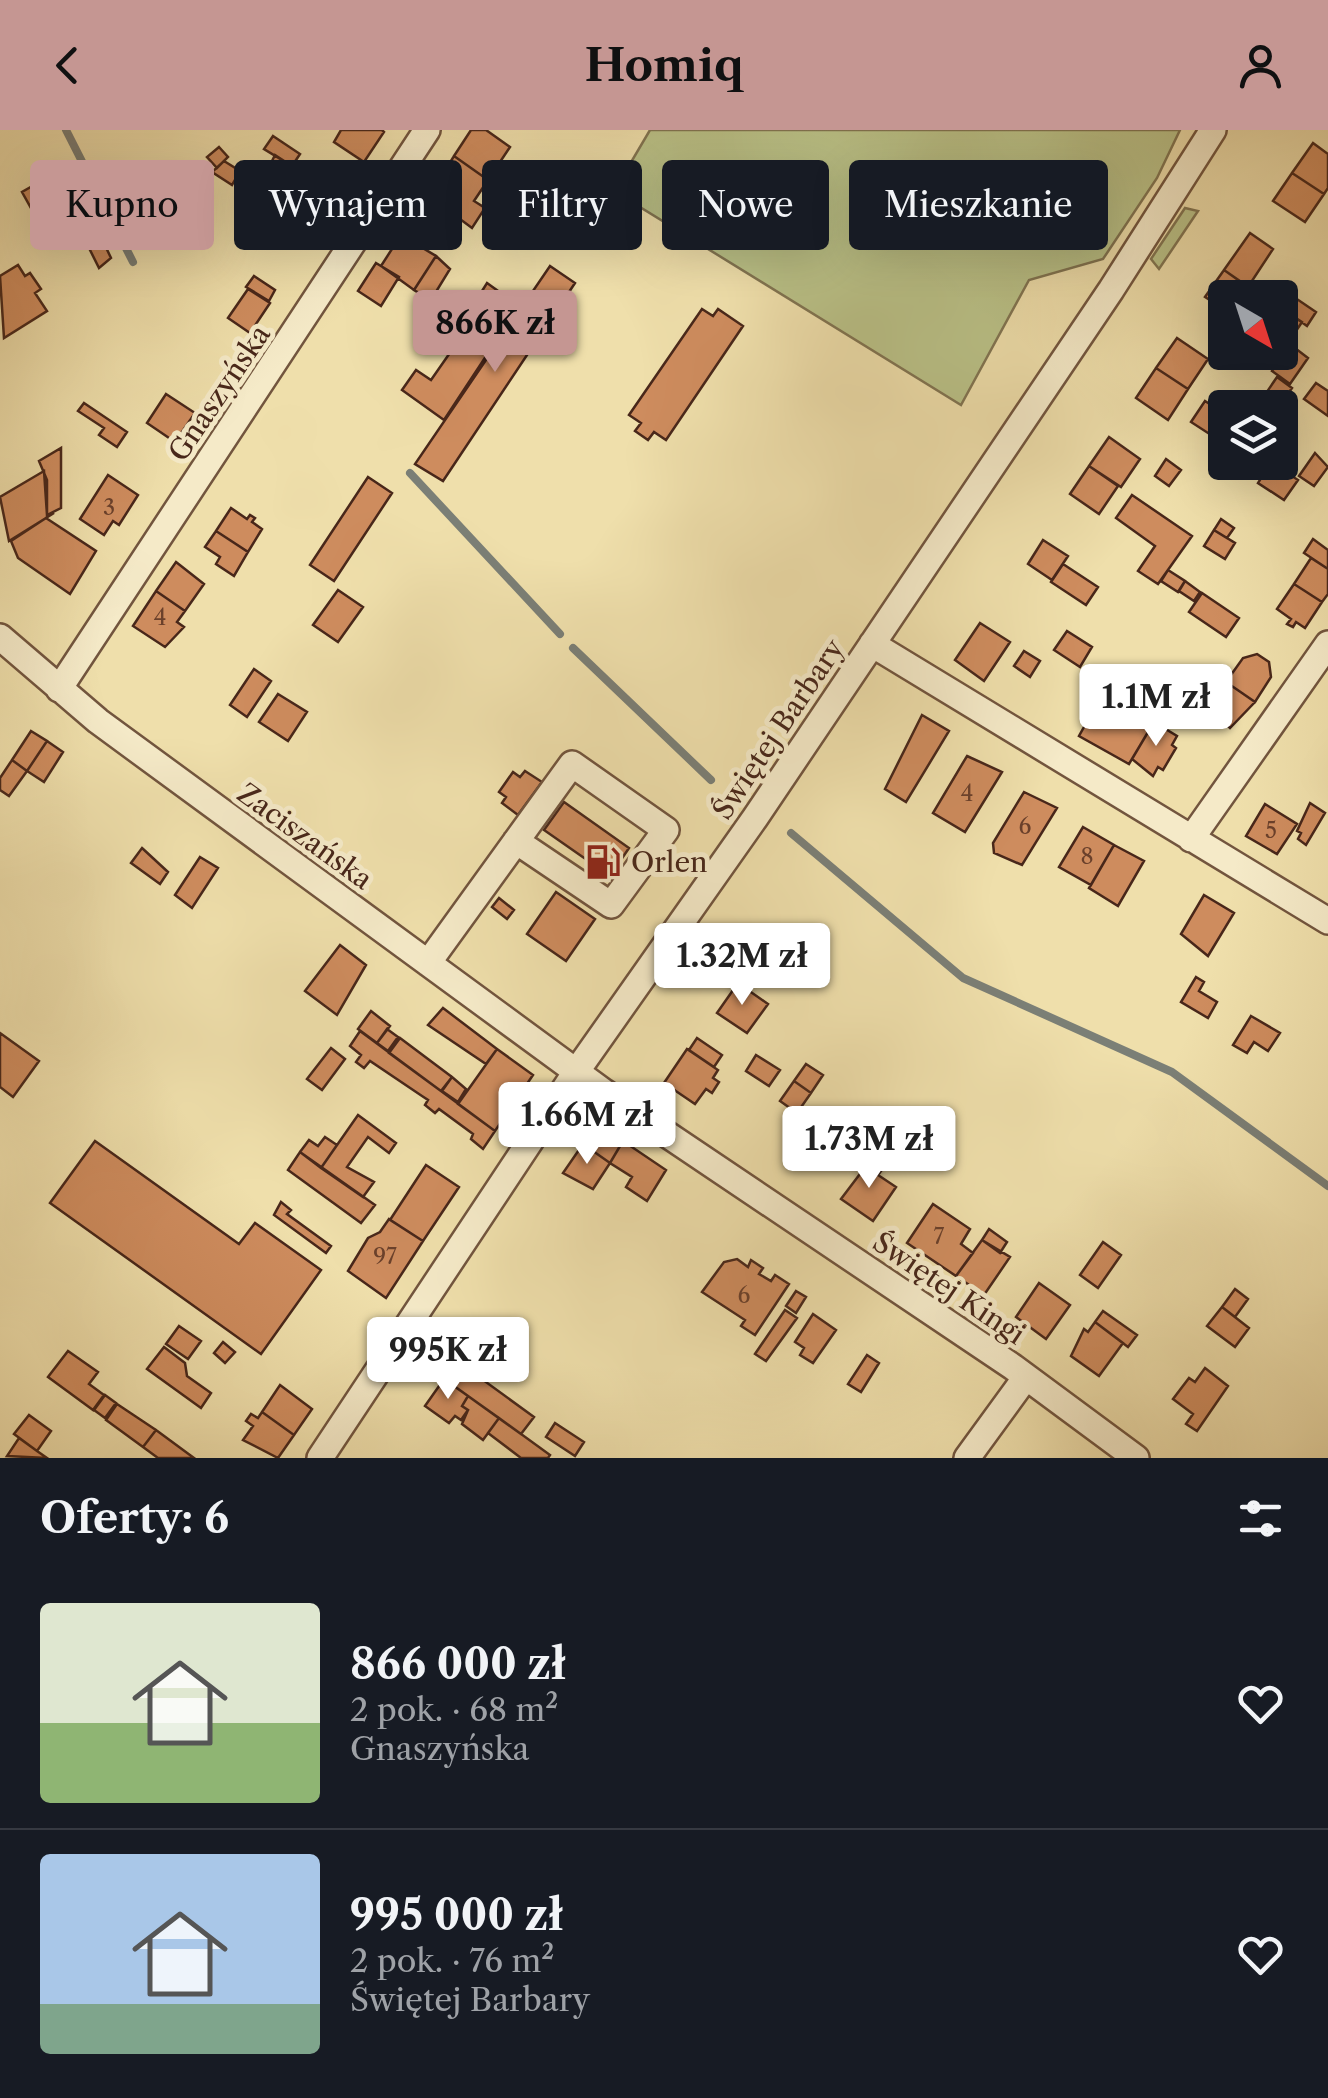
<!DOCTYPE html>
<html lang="pl">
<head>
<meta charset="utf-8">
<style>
  body { margin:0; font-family:"Libre Caslon Text",serif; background:#20242c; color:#f1f3f6; height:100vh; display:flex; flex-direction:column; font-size:38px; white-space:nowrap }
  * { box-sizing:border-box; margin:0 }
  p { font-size:32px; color:#9ea1a6 }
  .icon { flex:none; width:55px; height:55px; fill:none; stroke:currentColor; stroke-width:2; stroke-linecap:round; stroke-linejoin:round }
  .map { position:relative; height:1328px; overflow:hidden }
  .panel { display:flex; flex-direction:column; background:#171b24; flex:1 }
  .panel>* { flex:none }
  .banner { position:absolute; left:30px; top:30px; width:1270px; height:90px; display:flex; gap:20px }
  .needle { width:65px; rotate:141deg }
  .tools { position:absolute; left:1208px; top:150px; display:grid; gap:20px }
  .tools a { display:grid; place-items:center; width:90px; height:90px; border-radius:10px; background:#171b24; box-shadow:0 10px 40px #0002; font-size:50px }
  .price { position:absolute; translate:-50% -85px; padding:0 22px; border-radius:10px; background:#fff; color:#222; font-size:32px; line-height:65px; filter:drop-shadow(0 2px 5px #0008) }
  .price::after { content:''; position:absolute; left:50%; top:60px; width:30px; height:22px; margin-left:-15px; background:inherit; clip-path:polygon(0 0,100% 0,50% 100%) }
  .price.on { background:#c59692; color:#111 }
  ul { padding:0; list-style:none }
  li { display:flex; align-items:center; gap:30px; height:250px; padding:0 40px }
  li+li { border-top:2px solid #363941 }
  li span { display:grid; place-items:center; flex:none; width:280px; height:200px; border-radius:10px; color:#555 }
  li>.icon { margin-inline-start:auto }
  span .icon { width:120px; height:120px; fill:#fffc; stroke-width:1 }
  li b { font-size:42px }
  h2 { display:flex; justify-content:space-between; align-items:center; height:120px; padding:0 40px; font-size:42px }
  .pill { padding:0 35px; border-radius:10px; background:#171b24; box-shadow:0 10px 40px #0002; font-size:35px; line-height:90px }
  .pill.on { background:#c59692; color:#111 }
  header { display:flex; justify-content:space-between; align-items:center; height:130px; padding:0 40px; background:#c59692; color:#111; font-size:45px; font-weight:800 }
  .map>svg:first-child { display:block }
  .green { fill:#bac288; stroke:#817451; stroke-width:2.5 }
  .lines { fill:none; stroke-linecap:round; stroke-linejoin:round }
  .stream { stroke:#7b7f76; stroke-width:8 }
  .building { fill:#ce8c5e; stroke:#48271a; stroke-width:2.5 }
  .minor-casing { stroke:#72553e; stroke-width:30 }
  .minor { stroke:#f5eac8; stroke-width:25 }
  .labels { text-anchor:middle; stroke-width:10; stroke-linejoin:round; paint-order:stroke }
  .number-label { font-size:22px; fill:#6a402b }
  .street-label { font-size:28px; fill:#48271a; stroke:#f5eac8 }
  .poi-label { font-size:28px; fill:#48271a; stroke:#f5eac8; text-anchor:start }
</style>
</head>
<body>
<header><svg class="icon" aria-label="back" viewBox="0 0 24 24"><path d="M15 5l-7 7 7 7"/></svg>Homiq<svg class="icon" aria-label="person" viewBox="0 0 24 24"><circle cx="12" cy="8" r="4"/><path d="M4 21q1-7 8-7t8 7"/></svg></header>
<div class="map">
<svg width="1328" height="1328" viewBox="0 0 1328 1328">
  <rect width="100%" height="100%" fill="#efdfab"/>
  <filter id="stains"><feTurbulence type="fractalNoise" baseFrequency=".002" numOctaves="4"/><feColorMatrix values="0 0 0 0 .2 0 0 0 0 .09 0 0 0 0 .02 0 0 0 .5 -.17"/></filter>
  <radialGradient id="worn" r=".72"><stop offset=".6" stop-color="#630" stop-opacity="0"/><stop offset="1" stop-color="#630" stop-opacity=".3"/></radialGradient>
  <path class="green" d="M650,0H1180L1157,48L1103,129L1029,150L961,275L614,61Z
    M1185,78L1198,81L1159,139L1151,129Z"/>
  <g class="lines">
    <path class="stream" d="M66,0L133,132
      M410,343L560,504
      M573,518L711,650
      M791,703L963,848L1172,942L1328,1056"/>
  </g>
  <path class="building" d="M341,0H382L384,2L364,32L334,12Z
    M471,0H486L510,17L488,50L454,26Z
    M273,6L300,24L292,36L264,19Z
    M1313,13L1328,24V58L1324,64L1292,43Z
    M219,17L228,27L217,38L207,27Z
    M275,25L292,36L287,43L271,33Z
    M454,26L488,50L474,71L485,78L472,98L429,66Z
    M224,31L240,41L232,55L212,42Z
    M1292,43L1324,64L1305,92L1273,71Z
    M52,45L67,71L36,87L22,62Z
    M312,49L342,69L319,104L290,84Z
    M511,65L568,104L558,118L500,83Z
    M95,94L111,128L99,138L85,110L80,111L76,103Z
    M1250,103L1273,119L1248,157L1224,140Z
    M401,105L436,126L414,160L381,136Z
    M436,126L450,139L431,170L414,160Z
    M376,133L399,147L381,176L358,161Z
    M18,135L25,146L30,143L41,159L35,163L47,181L4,208L0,146Z
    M550,136L575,153L443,351L415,334Z
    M1224,140L1253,160L1248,168H1225V180L1205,167Z
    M254,146L275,160L269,171L246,157Z
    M487,153L519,176L444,290L402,260L416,240L431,250L484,174L477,169Z
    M248,159L270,173L250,203L228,188Z
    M1288,163L1316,182L1307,196L1280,177Z
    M1281,178L1302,192L1294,204L1280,195Z
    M702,179L713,186L718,179L743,196L666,310L654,302L648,310L635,301L641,293L629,285Z
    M1177,208L1208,229L1188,259L1156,238Z
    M1291,215L1308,228L1290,254L1272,241Z
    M1156,238L1188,259L1168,290L1136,268Z
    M1277,247L1292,258L1278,278H1256Z
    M1316,253L1328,261V286L1304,269Z
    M166,264L195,283L175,312L147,293Z
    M1205,271L1225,284V314L1191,292Z
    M84,273L127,302L117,317L99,305L104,298L78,281Z
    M1109,307L1140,329L1121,357L1089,336Z
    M61,318V378L47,385V350L39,331Z
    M1315,323L1328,337L1314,356L1299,346Z
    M1166,329L1181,340L1169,356L1155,346Z
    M1271,332L1298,350L1284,370L1258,353Z
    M1089,336L1118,356L1099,384L1070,364Z
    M44,341L47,385L54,383L9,411L0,367Z
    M108,345L138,365L119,395L113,391L104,405L80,389Z
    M368,347L392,363L334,451L310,435Z
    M1132,365L1192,406L1158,454L1138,441L1155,416L1116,388Z
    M231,378L247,389L250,385L255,388L252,392L262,399L248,422L216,401Z
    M46,388L96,421L70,464L18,428L11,411Z
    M1221,389L1234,398L1227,408L1214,400Z
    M1214,400L1235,413L1225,429L1204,416Z
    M216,401L248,422L234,446L216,434L220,427L205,417Z
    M1313,409L1328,420V439L1304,423Z
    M1043,410L1068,426L1052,450L1028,434Z
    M1311,428L1328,439V464L1322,472L1294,454Z
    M176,432L204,454L185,481L156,461Z
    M1063,434L1098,457L1086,475L1051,452Z
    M1168,440L1185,451L1178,462L1161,451Z
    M1185,451L1200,462L1194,471L1179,461Z
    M1294,454L1322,472L1305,498L1296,492L1293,497L1287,494L1291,489L1277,479Z
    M338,460L363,477L338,512L313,495Z
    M156,461L185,481L177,492L184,497L165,517L133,496Z
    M1202,463L1239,488L1226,507L1189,482Z
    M980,493L1010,512L984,551L955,530Z
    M1067,501L1092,517L1080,537L1054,520Z
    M1024,521L1040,531L1030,547L1014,536Z
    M1257,524L1269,532L1271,547L1255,572L1226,552L1243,528Z
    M1099,536L1124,553L1116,564L1092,547Z
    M254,539L271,551L247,587L230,575Z
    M1226,552L1255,572L1230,598L1208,576Z
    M1104,561L1154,592L1129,634L1079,606Z
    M278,564L307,582L288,611L259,592Z
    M922,585L949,601L906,672L885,659Z
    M1154,592L1177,606L1172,615L1176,618L1163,640L1158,637L1153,646L1132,629Z
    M31,601L47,611L27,641L12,630Z
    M47,611L63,622L44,652L27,641Z
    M967,626L1002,642L965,702L933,683Z
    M12,630L27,641L9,666L0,660V648Z
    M525,641L542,652L518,685L502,673L506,667L499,662L513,642L520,647Z
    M1024,662L1057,678L1022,735L994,723L993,713Z
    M564,672L629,718L610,746L544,700Z
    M1310,673L1325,683L1306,715L1298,709L1301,703L1297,701Z
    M1265,674L1297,694L1277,724L1246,706Z
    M1083,697L1114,715L1091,755L1059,737Z
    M1114,715L1144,731L1118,776L1089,758Z
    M142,718L168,742L160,754L131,733Z
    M200,727L218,738L192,778L175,765Z
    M556,762L595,789L566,831L527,804Z
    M1204,765L1234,783L1208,826L1181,804Z
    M499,768L514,780L507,789L492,777Z
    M340,815L366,835L337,885L305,861Z
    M1196,847L1204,852L1199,861L1217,872L1208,888L1181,872Z
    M738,853L768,874L747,903L717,883Z
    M443,878L497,919L486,934L428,895Z
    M371,881L390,896L377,913L358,899Z
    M1251,886L1280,903L1268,921L1254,912L1247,923L1233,915Z
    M387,899L398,907L388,921L377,913Z
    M360,901L495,1001L483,1019L471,1009L473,1004L439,979L435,983L425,975L428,970L422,966L370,931L364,938L356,932L361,925L350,916Z
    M0,903L39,931L13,967L0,957Z
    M400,908L452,947L441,961L389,923Z
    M697,908L722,925L714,937L689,920Z
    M331,918L345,929L322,960L307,949Z
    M497,919L533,945L495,1001L458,974Z
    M687,919L718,940L713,948L719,952L712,963L706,959L695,974L664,953Z
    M756,925L780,940L769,956L746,941Z
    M806,934L823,945L811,963L794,951Z
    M452,947L466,959L458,972L442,961Z
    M794,951L811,963L797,983L780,971Z
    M358,985L396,1013L389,1023L368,1007L347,1037L374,1052L363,1067L321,1038Z
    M597,994L623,1011L610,1033L583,1014Z
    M325,1007L337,1015L321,1038L300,1022L309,1010L318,1016Z
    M95,1011L239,1114L255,1093L321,1140L261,1224L50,1073Z
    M623,1011L666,1040L647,1071L626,1057L632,1047L610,1033Z
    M583,1014L610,1033L593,1059L563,1043Z
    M300,1022L375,1075L361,1093L288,1040Z
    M872,1028L884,1037L878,1045L896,1057L873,1091L841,1069Z
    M426,1035L459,1057L423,1111L390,1090Z
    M281,1072L291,1080L287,1084L331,1116L326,1123L274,1085Z
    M933,1074L970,1099L961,1114L973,1123L956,1146L907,1113Z
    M389,1089L423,1111L386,1168L348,1141L368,1108L380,1102Z
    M989,1099L1007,1112L1000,1123L982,1110Z
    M982,1110L1010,1127L984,1165L956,1146Z
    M1103,1112L1121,1125L1098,1158L1080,1145Z
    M737,1129L748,1137L751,1130L763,1138L759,1144L771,1151L775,1145L789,1154L755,1205L741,1196L745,1190L702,1162L724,1132Z
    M1039,1153L1070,1175L1046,1209L1016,1187Z
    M1235,1159L1248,1169L1235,1187L1222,1177Z
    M796,1161L806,1167L796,1183L786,1176Z
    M1222,1177L1249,1198L1235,1217L1207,1196Z
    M785,1180L797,1188L766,1231L755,1224Z
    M1103,1181L1137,1205L1128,1217L1095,1192Z
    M813,1184L836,1200L813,1233L800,1225L804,1218L795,1212Z
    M1095,1192L1123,1213L1099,1246L1071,1226L1084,1199L1088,1202Z
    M179,1196L201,1211L188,1229L166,1214Z
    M451,1207L486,1232L476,1241L479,1247L534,1287L521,1304L429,1238Z
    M223,1212L235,1222L225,1233L214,1223Z
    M164,1217L185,1233L187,1246L211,1263L201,1278L147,1239Z
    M68,1221L98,1242L89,1254L104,1265L93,1280L48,1247Z
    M867,1225L879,1233L861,1262L848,1254Z
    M1205,1238L1228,1256L1197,1301L1186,1294L1193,1284L1173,1269L1189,1248L1195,1252Z
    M444,1249L468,1266L462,1276L468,1280L461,1290L455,1286L449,1293L425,1276Z
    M280,1255L312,1279L294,1305L262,1282Z
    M105,1265L116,1273L105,1288L94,1280Z
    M468,1266L499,1288L483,1310L462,1294L468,1280L462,1276Z
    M117,1274L156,1300L143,1317L106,1290Z
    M262,1282L294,1305L278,1328L243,1310L253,1296L246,1291L251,1284L258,1288Z
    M29,1285L51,1301L37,1321L14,1304Z
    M499,1288L550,1325L548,1328H521L488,1303Z
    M555,1293L584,1312L575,1326L546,1307Z
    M156,1300L194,1328H158L143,1317Z
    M19,1308L37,1321L47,1328L7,1326Z"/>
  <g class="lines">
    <defs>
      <path id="minor" d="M0,507L98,591L604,962L1013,1237L1136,1328
        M872,514L1328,791
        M59,559L427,0
        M1191,709L1328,514
        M428,833L572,634L666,700L611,775L516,711
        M320,1328L576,942L755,688L1111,160L1213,0
        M967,1328L1026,1247"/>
    </defs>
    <use href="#minor" class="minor-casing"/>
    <use href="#minor" class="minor"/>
  </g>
  <defs>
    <symbol id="fuel-bare" viewBox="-9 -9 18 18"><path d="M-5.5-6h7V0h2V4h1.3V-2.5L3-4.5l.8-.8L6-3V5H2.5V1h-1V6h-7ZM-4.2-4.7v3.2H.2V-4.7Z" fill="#8f2418" stroke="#f5eac8" stroke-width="2.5" paint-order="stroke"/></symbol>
  </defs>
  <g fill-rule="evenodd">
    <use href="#fuel-bare" x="578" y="707" width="50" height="50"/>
  </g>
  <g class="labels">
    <g class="number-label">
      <text x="109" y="385">3</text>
      <text x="160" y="495">4</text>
      <text x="967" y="671">4</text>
      <text x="1025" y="704">6</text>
      <text x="1271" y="708">5</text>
      <text x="1087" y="734">8</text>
      <text x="939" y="1114">7</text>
      <text x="385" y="1134">97</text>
      <text x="744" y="1173">6</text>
    </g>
    <g class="street-label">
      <text transform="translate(219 263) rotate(-56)" y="10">Gnaszyńska</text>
      <text transform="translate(778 599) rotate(-56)" y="10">Świętej Barbary</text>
      <text transform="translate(305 706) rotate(36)" y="10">Zaciszańska</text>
      <text transform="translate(949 1158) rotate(34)" y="10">Świętej Kingi</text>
    </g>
    <g class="poi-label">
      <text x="631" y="742">Orlen</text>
    </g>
  </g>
  <rect width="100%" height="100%" filter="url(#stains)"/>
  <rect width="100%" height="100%" fill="url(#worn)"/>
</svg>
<div class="tools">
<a><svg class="needle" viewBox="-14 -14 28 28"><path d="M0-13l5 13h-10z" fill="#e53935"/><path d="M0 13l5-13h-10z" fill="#9ea1a6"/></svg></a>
<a><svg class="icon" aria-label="layers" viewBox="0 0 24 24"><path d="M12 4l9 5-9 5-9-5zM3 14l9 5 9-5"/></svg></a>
</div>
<b class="price on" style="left:495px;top:245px">866K zł</b>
<b class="price" style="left:1156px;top:619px">1.1M zł</b>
<b class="price" style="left:742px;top:878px">1.32M zł</b>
<b class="price" style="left:587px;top:1037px">1.66M zł</b>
<b class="price" style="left:869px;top:1061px">1.73M zł</b>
<b class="price" style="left:448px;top:1272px">995K zł</b>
<div class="banner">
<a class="pill on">Kupno</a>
<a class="pill">Wynajem</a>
<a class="pill">Filtry</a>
<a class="pill">Nowe</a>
<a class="pill">Mieszkanie</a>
</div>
</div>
<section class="panel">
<h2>Oferty: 6<svg class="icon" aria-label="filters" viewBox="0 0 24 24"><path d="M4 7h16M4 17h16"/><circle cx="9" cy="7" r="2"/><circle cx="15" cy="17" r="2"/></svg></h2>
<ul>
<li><span style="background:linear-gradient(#dfe7d0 60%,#8fb573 0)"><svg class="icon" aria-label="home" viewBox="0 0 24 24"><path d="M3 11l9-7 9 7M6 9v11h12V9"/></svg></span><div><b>866 000 zł</b><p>2 pok. · 68 m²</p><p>Gnaszyńska</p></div><svg class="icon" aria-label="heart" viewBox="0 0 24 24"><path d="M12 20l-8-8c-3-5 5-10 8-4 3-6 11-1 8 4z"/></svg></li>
<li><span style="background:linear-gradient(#a9c7e8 75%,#7fa58c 0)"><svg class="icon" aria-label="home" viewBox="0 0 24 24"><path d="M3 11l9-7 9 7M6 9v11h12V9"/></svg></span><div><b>995 000 zł</b><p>2 pok. · 76 m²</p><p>Świętej Barbary</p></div><svg class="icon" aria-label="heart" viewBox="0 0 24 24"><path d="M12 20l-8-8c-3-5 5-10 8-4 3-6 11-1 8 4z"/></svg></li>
</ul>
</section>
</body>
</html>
